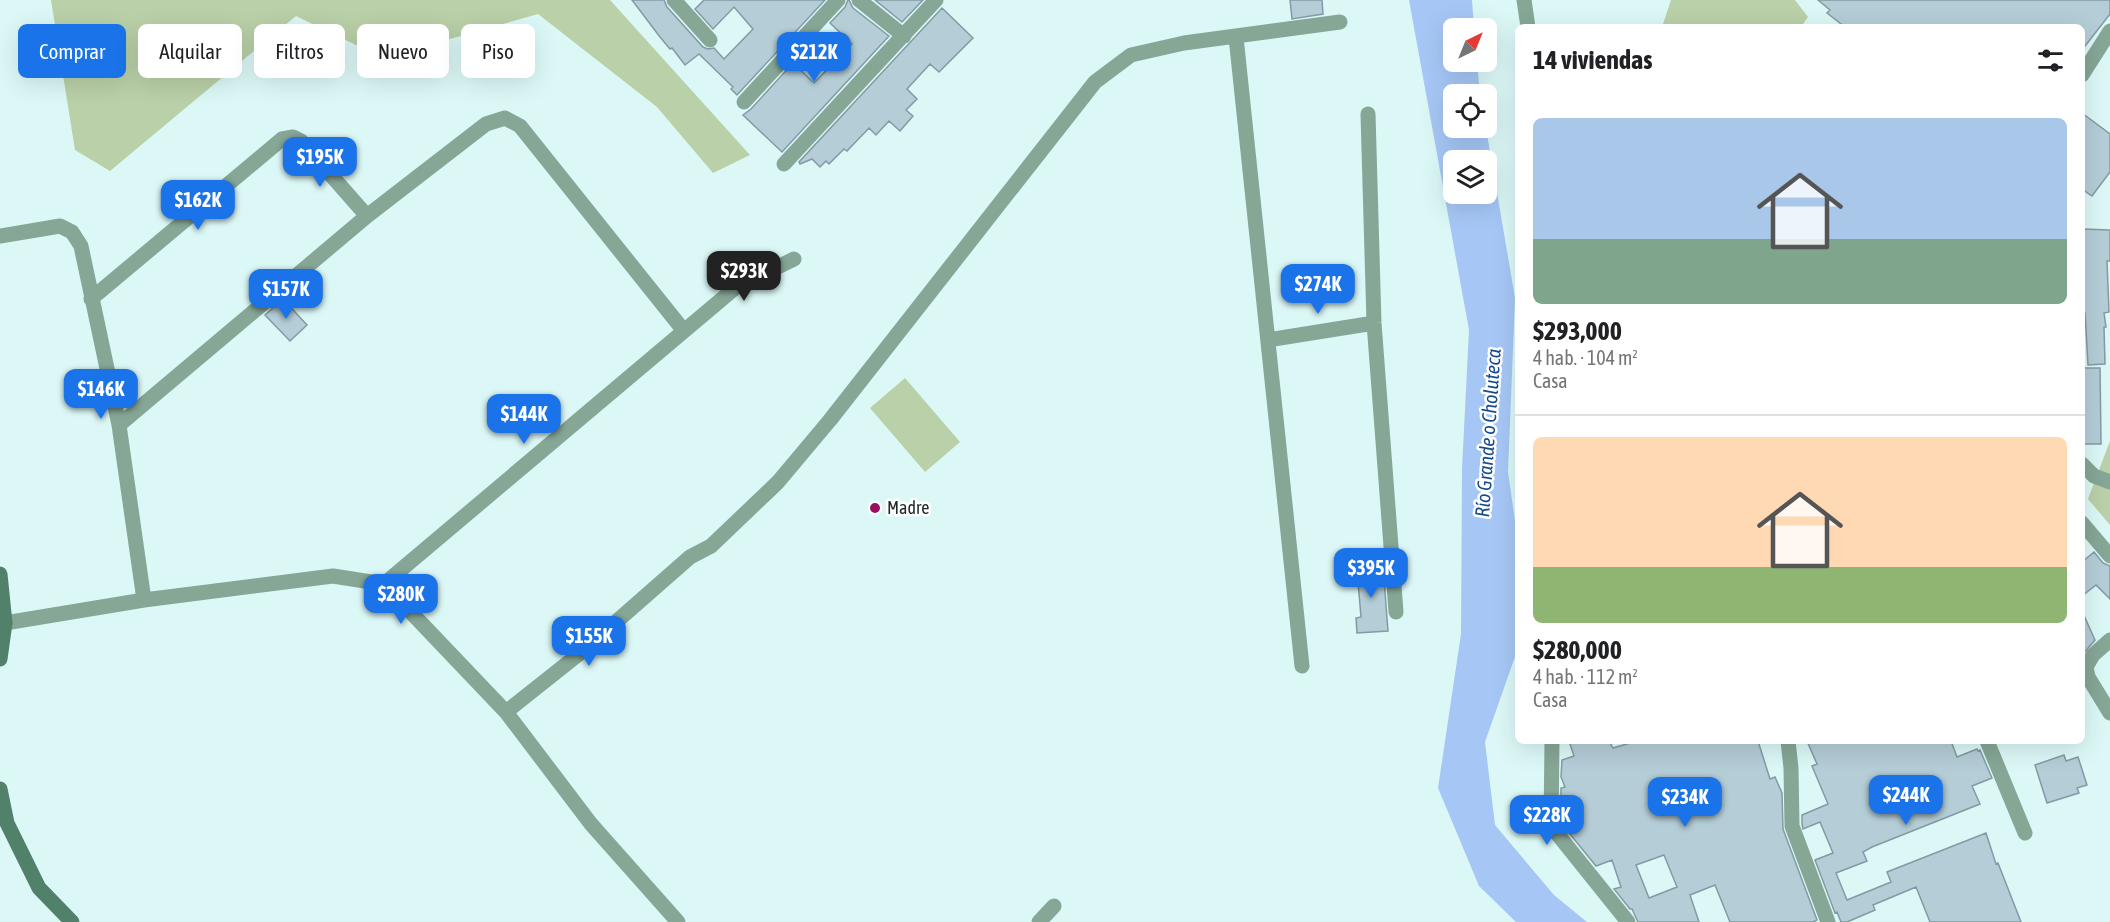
<!DOCTYPE html>
<html lang="es">
<head>
<meta charset="utf-8">
<style>
  body { margin:0; font-family:"Asap Condensed",sans-serif; background:#f2f2f2; color:#202124; height:100vh; display:flex; flex-direction:column; font-size:22px; white-space:nowrap }
  * { box-sizing:border-box; margin:0 }
  p { font-size:20px; color:#757577 }
  .icon { flex:none; width:33px; height:33px; fill:none; stroke:currentColor; stroke-width:2; stroke-linecap:round; stroke-linejoin:round }
  .map { position:relative; flex:1; overflow:hidden }
  .panel { position:absolute; left:1515px; top:24px; width:570px; height:720px; display:flex; flex-direction:column; background:#fff; border-radius:9px; box-shadow:0 6px 24px #0002 }
  .panel>* { flex:none }
  .top-card { position:absolute; left:18px; top:24px; width:570px; height:54px; display:flex; gap:12px }
  .needle { width:39px; rotate:43deg }
  .fabs { position:absolute; left:1443px; top:18px; display:grid; gap:12px }
  .fabs a { display:grid; place-items:center; width:54px; height:54px; border-radius:9px; background:#fff; box-shadow:0 6px 24px #0002; font-size:30px }
  .price { position:absolute; translate:-50% -51px; padding:0 14px; border-radius:12px; background:#1a73e8; color:#fff; font-size:20px; line-height:39px; filter:drop-shadow(0 2px 3px #0008) }
  .price::after { content:''; position:absolute; left:50%; top:36px; width:18px; height:14px; margin-left:-9px; background:inherit; clip-path:polygon(0 0,100% 0,50% 100%) }
  .price.on { background:#222; color:#fff }
  ul { padding:0; list-style:none }
  li { display:grid; align-content:center; gap:12px; height:318px; padding:0 18px }
  li+li { border-top:2px solid #e0e0e0 }
  li span { display:grid; place-items:center; height:186px; border-radius:9px; color:#555 }
  li>.icon { margin-inline-start:auto }
  span .icon { width:108px; height:108px; fill:#fffc; stroke-width:1 }
  li b { font-size:26px }
  h2 { display:flex; justify-content:space-between; align-items:center; height:72px; padding:0 18px; font-size:26px }
  .tag { padding:0 21px; border-radius:9px; background:#fff; box-shadow:0 6px 24px #0002; font-size:21px; line-height:54px }
  .tag.on { background:#1a73e8; color:#fff }
  .map>svg:first-child { display:block }
  .green { fill:#b9d0a8 }
  .water { fill:#a6c7f6; fill-rule:evenodd }
  .building { fill:#b4cdd7; stroke:#839aa4; stroke-width:1.5; fill-rule:evenodd }
  .lines { fill:none; stroke-linecap:round; stroke-linejoin:round }
  .street { stroke:#86a696; stroke-width:15 }
  .secondary { stroke:#51816a; stroke-width:15 }
  .poi-dot { fill:#970e63; stroke:#fff; stroke-width:2 }
  .labels { text-anchor:middle; stroke-width:5; stroke-linejoin:round; paint-order:stroke }
  .poi-label { font-size:18px; fill:#1c2726; stroke:#fff; text-anchor:start }
  .water-label { font-size:20px; font-style:italic; fill:#164b8e; stroke:#fff }
</style>
</head>
<body>
<div class="map">
<svg width="2110" height="922" viewBox="0 0 2110 922">
  <rect width="100%" height="100%" fill="#dbf8f7"/>
  <path class="green" d="M51,0H610L750,155L713,173L657,107L538,14L383,58L296,16L110,171L75,150Z
    M1671,0H1795L1808,17L1801,27H1662Z
    M905,378L960,442L925,472L870,408Z
    M2110,441V525L2088,499Z"/>
  <path class="water" d="M1409,0H1472L1474,28H1454V62H1477L1480,94H1454V128H1486L1515,298L1508,472L1518,542V648L1485,742L1495,825L1554,895L1587,922H1516L1479,886L1438,788L1461,634L1462,468L1469,330ZM1454,160H1486V194H1454Z"/>
  <path class="building" d="M632,0H664L667,7L703,47L708,49L714,48L724,59L753,29L734,7L713,29L695,9L704,0H825L737,95L731,89L733,87L699,54L685,65L672,48L670,49L660,37Z
    M848,0H849L853,8L889,36L782,152L743,115L751,109L793,63L814,83L852,44L830,23L845,7Z
    M875,0H923L902,22Z
    M1290,0H1322L1323,14L1292,19Z
    M1818,0H2110V14L2082,50V27H1845L1827,13L1830,10Z
    M942,8L973,38L939,72L930,64L907,89L917,99L906,110L913,116L900,131L889,121L876,135L869,128L847,151L844,149L829,164L826,161L820,167L812,159L800,164L799,162Z
    M2082,113L2110,134V172L2092,196L2082,189Z
    M2082,229L2110,230V261H2107L2109,312L2104,313L2106,327H2104L2105,364L2088,365L2085,313H2082Z
    M283,299L307,325L290,341L265,315Z
    M2082,368H2100L2101,444H2082Z
    M2094,552L2103,563L2110,566V599L2096,585L2082,596V562Z
    M1383,566L1388,631L1357,633L1356,618L1361,617L1358,582H1353L1352,568Z
    M2082,611L2095,640L2082,655Z
    M1569,741H1609L1613,748L1637,741H1758L1770,779L1775,777L1782,793L1783,829L1817,920L1813,922H1730L1715,885L1690,895L1699,922H1638L1632,909H1630L1614,889L1621,887L1612,860L1596,866L1561,823V788L1565,787L1561,777L1562,760L1574,756ZM1664,855L1677,887L1649,898L1636,865Z
    M1807,741H1951L1957,757L1977,749L1978,751L1980,750L1992,778L1972,786L1980,804L1872,847L1863,852L1867,861L1836,873L1847,900L1891,882L1887,872L1986,833L1996,864L1998,863L2021,922H1930L1916,887L1873,905L1875,910L1847,922H1841L1837,912L1835,913L1815,860L1833,853L1820,822L1803,829L1802,824V815L1828,804L1812,766L1817,764Z
    M2064,755L2066,761L2078,757L2087,785L2077,788L2079,793L2047,803L2035,765Z"/>
  <g class="lines">
    <path class="street" d="M674,0L710,40
      M859,0L904,36
      M1524,0L1528,27
      M1236,37L1302,666
      M2082,75L2110,31
      M744,102L838,0
      M1368,114L1374,323L1396,612
      M784,164L936,0
      M0,236L60,226L72,232L81,246L119,425L144,600
      M91,299L282,139L293,137L301,141L367,216
      M1268,340L1374,323
      M119,425L367,216L486,124L505,118L520,126L684,331
      M2082,464L2094,476L2110,482
      M2082,523L2110,556
      M384,584L735,288L794,259
      M5,623L144,600L333,576L384,584L506,712L591,824L678,922
      M2110,640L2093,655L2086,667L2088,677L2110,713
      M506,712L584,650L690,557L711,546L778,482L830,420L1095,82L1131,55L1184,43L1340,22
      M1552,741L1551,826L1628,922
      M1788,741L1791,768L1792,826L1828,922
      M1987,741L2025,833
      M1039,922L1054,906"/>
    <path class="secondary" d="M0,574L5,623L0,659
      M0,789L7,823L39,888L72,922"/>
  </g>
  <circle class="poi-dot" cx="875" cy="508" r="6"/>
  <g class="labels">
    <g class="poi-label">
      <text x="887" y="514">Madre</text>
    </g>
    <g class="water-label">
      <text transform="translate(1488 433) rotate(-86)" y="7">Río Grande o Choluteca</text>
    </g>
  </g>
</svg>
<div class="fabs">
<a><svg class="needle" viewBox="-14 -14 28 28"><path d="M0-13l5 13h-10z" fill="#e53935"/><path d="M0 13l5-13h-10z" fill="#757577"/></svg></a>
<a><svg class="icon" aria-label="locate" viewBox="0 0 24 24"><circle cx="12" cy="12" r="6"/><path d="M12 2v4M12 18v4M2 12h4M18 12h4"/></svg></a>
<a><svg class="icon" aria-label="layers" viewBox="0 0 24 24"><path d="M12 4l9 5-9 5-9-5zM3 14l9 5 9-5"/></svg></a>
</div>
<b class="price" style="left:814px;top:83px">$212K</b>
<b class="price" style="left:320px;top:188px">$195K</b>
<b class="price" style="left:198px;top:231px">$162K</b>
<b class="price on" style="left:744px;top:302px">$293K</b>
<b class="price" style="left:1318px;top:315px">$274K</b>
<b class="price" style="left:286px;top:320px">$157K</b>
<b class="price" style="left:101px;top:420px">$146K</b>
<b class="price" style="left:524px;top:445px">$144K</b>
<b class="price" style="left:1371px;top:599px">$395K</b>
<b class="price" style="left:401px;top:625px">$280K</b>
<b class="price" style="left:589px;top:667px">$155K</b>
<b class="price" style="left:1906px;top:826px">$244K</b>
<b class="price" style="left:1685px;top:828px">$234K</b>
<b class="price" style="left:1547px;top:846px">$228K</b>
<div class="top-card">
<a class="tag on">Comprar</a>
<a class="tag">Alquilar</a>
<a class="tag">Filtros</a>
<a class="tag">Nuevo</a>
<a class="tag">Piso</a>
</div>
<section class="panel">
<h2>14 viviendas<svg class="icon" aria-label="filters" viewBox="0 0 24 24"><path d="M4 7h16M4 17h16"/><circle cx="9" cy="7" r="2"/><circle cx="15" cy="17" r="2"/></svg></h2>
<ul>
<li><span style="background:linear-gradient(#a9c7e8 65%,#7fa58c 0)"><svg class="icon" aria-label="home" viewBox="0 0 24 24"><path d="M3 11l9-7 9 7M6 9v11h12V9"/></svg></span><div><b>$293,000</b><p>4 hab. · 104 m²</p><p>Casa</p></div></li>
<li><span style="background:linear-gradient(#ffd9b3 70%,#8fb573 0)"><svg class="icon" aria-label="home" viewBox="0 0 24 24"><path d="M3 11l9-7 9 7M6 9v11h12V9"/></svg></span><div><b>$280,000</b><p>4 hab. · 112 m²</p><p>Casa</p></div></li>
</ul>
</section>
</div>
</body>
</html>
